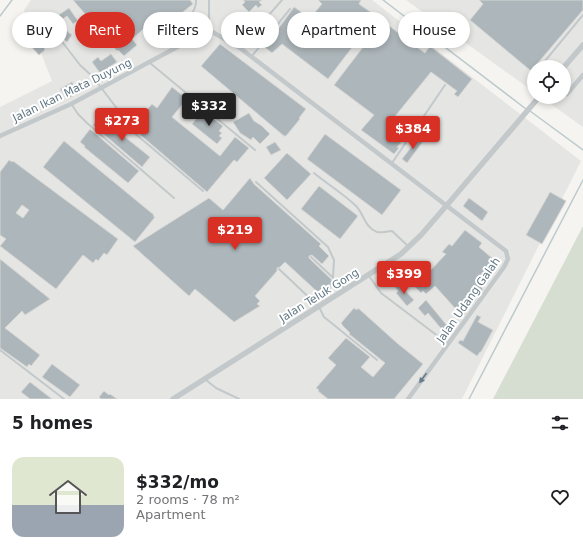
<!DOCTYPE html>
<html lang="en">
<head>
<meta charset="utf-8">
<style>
  body { margin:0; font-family:"DejaVu Sans",sans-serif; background:#f2f2f2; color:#202124; height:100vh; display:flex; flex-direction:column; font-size:15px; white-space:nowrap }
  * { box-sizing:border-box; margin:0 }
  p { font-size:13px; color:#757577 }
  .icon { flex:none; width:22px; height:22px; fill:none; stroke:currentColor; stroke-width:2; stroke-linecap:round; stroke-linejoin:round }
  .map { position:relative; height:399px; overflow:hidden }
  .side { display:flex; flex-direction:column; background:#fff; flex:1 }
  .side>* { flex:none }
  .guide { position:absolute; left:12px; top:12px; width:559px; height:36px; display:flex; gap:8px }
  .tools { position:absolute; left:527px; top:60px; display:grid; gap:8px }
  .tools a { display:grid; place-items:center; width:44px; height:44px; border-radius:50%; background:#fff; box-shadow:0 2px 6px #0003; font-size:20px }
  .price { position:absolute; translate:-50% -34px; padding:0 9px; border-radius:4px; background:#d93025; color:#fff; font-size:13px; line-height:26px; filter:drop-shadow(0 1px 2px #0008) }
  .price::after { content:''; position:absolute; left:50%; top:24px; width:12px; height:9px; margin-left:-6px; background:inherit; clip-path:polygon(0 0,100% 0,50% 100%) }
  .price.on { background:#222; color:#fff }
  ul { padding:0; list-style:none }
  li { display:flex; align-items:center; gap:12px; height:100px; padding:0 12px }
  li span { display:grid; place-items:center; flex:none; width:112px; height:80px; border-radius:12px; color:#555 }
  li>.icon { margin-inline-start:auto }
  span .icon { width:48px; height:48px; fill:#fffc; stroke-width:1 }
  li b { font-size:17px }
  h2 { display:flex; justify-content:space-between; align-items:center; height:48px; padding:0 12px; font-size:17px }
  .tag { padding:0 14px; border-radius:18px; background:#fff; box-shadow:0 2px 6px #0003; font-size:14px; line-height:36px }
  .tag.on { background:#d93025; color:#fff }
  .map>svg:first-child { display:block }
  .built { fill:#e5e6e4 }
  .green { fill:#d6ddd1 }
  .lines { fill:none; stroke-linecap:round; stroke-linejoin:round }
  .stream { stroke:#bccace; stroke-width:1.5 }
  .building { fill:#adb6ba; stroke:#d6d6d3; fill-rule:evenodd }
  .service { stroke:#c3c8ca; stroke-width:2 }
  .minor { stroke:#c3c8ca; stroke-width:4.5 }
  .tertiary { stroke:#c3c8ca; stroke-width:5.5 }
  .oneway { fill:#667b88 }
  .labels { text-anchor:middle; stroke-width:4; stroke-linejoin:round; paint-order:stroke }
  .street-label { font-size:11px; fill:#617784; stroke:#fff }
</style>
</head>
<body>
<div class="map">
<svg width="583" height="399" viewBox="0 0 583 399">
  <rect width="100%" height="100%" fill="#f5f4f0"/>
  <path class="built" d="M31,0H372L581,161L462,399H0V107L52,81L24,10Z
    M406,0H583V127L541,97H564V67H534V92Z"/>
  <path class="green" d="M583,226V399H493Z"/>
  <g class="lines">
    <path class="stream" d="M383,0L526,109
      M0,16L12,0
      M530,111L583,150
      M469,399L583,180"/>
  </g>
  <path class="building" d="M73,0H190L193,4L155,34L148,25L132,39L137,45L124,56L118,50L117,51Z
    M243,0H262L259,2L262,5L258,8L256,5L249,12L242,5L245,2Z
    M318,0H361L359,4L376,16L328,79L282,44L272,53L263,46L273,34L276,32L294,7L310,18L322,4Z
    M479,0H583V10L531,71L470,20L483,4Z
    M69,8L78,21L73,24L67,16L61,20L68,32L72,35L67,42L49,28L53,25L49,20L56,15L57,16Z
    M244,12L254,21L245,30L239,25L241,23L237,20Z
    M383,21L401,35L405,30L422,42L418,48L425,53L430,46L472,79L458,97L454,94L457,91L431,72L388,125L404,139L397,147L399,148L394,154L361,130L374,115L334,85Z
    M43,30L55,40L44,49L45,50L39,55L28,43Z
    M220,44L306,109L299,118L300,119L286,136H284L201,66Z
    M111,54L117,62L100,73L92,62L98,57L101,61Z
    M72,82L78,93L67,99L60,89Z
    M172,87L187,99L172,117L220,156L235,137L249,148L237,162L234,160L207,192L137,132L138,131L133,126L152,104L157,108Z
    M203,111L223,126L219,131L222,133L219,136L222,138L217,144L192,124Z
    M249,113L254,121L262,126L270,134L260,144L253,137L251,140L240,133L233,122Z
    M100,117L150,157L142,167L93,125Z
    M90,129L139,171L128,183L84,147L85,146L80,142Z
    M325,134L401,190L382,215L307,159Z
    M419,137L424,140L407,163L402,159Z
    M64,141L154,215L153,216L155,217L135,242L43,167Z
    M275,142L281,150L271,155L266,147Z
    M287,153L311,174L287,200L264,178Z
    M9,160L12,162L13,161L118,239L107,255L104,253L98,261L96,259L93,263L83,255L56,289L0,246L6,239L0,235V172ZM22,205L29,210L23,218L16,213Z
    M250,178L254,184L321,244L319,246L329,256L322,264L312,255L309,256V258L335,283L329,290L331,292L324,298L285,262L280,267L277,268V271L255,296L260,301L257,304L260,306L234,322L195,289L189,296L133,246L209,198L223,210Z
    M319,186L358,216L340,239L301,209Z
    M550,192L566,201L542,244L526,235Z
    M469,198L488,212L482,221L463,206Z
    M465,230L482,243L479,247L499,264L481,287L483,289L463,317L435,286L426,294L423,291L421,293L406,277L409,274L408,273L414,268L415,269L418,267L425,276L446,254L442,252L449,244L452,246Z
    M0,259L50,299L25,315L22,311L5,328L40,355L31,366L29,364L27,367L0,348Z
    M399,284L414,300L407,306L396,293L398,291L395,287Z
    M426,300L449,328L444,332L428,313L425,316L418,308Z
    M354,308L357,310L358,308L397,343L423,364L394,399H328L318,391L319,390L316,388L336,365L328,358L346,338L370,357L361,367L373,377L385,363L349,334L350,333L342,325V324L341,323Z
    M477,315L481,317L478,322L493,330L481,352H480L477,356L458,343L460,340L463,341Z
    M52,364L80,385L70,397L42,377Z
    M30,382L52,399H30L21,392Z
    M104,391L109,395L110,394L117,399H101L99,397Z"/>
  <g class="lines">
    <path class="service" d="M30,20L40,28L43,26L63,43L80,65L93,77L128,123L132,131L203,191
      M209,29V0
      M241,47L282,0
      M172,49L165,41V36L168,31C180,23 197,16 196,0
      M252,56L290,9
      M150,63L255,150
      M540,67L583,15
      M533,75L534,74
      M94,79L116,66
      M72,105L78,114L87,123L174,198
      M392,163L445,85
      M314,173C327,184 344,194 356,206C364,214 365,228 377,232C382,233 387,231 392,231L408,246
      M256,182L328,247L334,260L333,277
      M311,257L345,289
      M279,269L319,307L324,317L329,321L377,360
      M369,276L381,293L447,343
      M0,350L64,399
      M206,380L216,388L239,399"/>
    <path class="minor" d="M567,94L583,75
      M0,136L71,104L209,30L240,48L506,251L508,259L504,267L408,399"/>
    <path class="tertiary" d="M564,67L583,45
      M173,399L401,254L421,235L447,205L539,97"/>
  </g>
  <defs><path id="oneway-solid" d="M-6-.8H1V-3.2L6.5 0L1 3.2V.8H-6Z"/></defs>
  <use class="oneway" href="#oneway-solid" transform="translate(423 378) rotate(126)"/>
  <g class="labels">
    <g class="street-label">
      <text transform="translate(72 90) rotate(-26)" y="4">Jalan Ikan Mata Duyung</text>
      <text transform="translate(319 295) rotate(-32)" y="4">Jalan Teluk Gong</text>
      <text transform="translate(468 300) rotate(-55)" y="4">Jalan Udang Galah</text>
    </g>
  </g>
</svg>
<div class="tools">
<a><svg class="icon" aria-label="locate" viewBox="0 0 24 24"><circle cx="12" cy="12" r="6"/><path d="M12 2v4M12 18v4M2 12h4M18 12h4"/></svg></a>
</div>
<b class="price on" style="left:209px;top:127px">$332</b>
<b class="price" style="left:122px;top:142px">$273</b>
<b class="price" style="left:413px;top:150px">$384</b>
<b class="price" style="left:235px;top:251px">$219</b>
<b class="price" style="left:404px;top:295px">$399</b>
<div class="guide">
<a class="tag">Buy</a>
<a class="tag on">Rent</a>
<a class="tag">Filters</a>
<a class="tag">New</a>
<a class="tag">Apartment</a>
<a class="tag">House</a>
</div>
</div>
<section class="side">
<h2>5 homes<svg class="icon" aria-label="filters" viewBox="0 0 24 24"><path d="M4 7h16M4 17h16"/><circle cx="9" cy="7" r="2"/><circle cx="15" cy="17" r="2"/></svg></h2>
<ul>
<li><span style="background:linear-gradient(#dfe7d0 60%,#9aa5b1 0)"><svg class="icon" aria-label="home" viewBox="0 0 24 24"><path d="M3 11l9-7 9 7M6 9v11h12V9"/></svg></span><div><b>$332/mo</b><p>2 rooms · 78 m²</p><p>Apartment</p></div><svg class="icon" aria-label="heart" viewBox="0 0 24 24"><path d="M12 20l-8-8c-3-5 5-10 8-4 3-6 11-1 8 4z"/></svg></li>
</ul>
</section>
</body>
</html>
